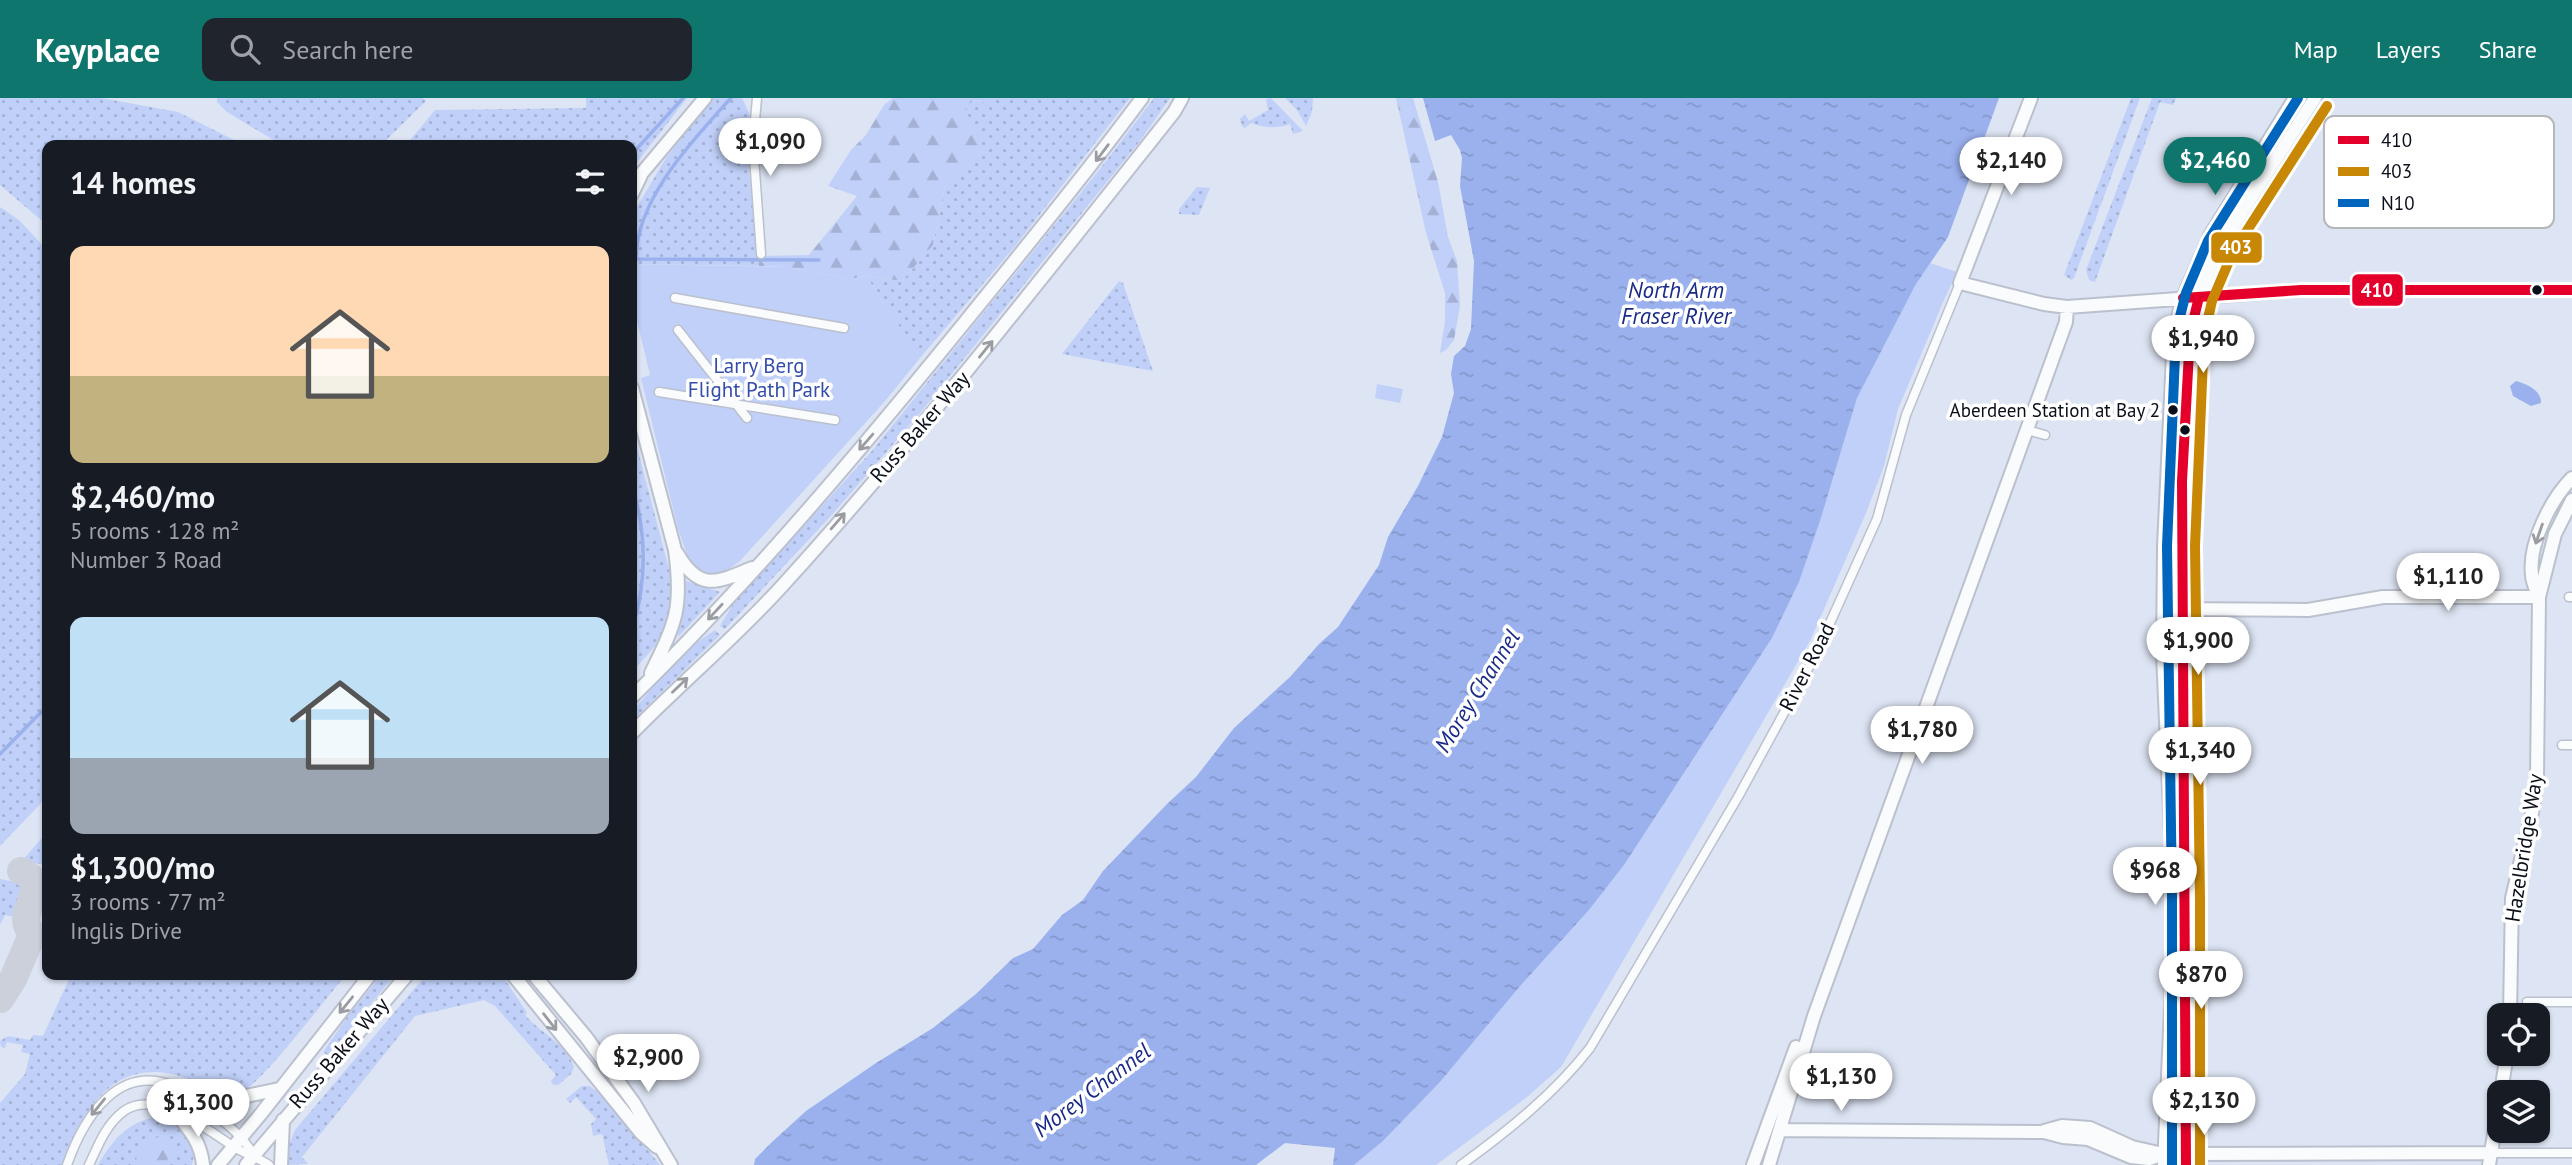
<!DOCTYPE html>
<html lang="en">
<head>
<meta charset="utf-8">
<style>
  body { margin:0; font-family:"PT Sans",sans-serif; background:#20242c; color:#f1f3f6; height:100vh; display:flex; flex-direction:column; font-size:26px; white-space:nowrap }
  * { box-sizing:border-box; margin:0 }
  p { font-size:23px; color:#9ea1a6 }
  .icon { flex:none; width:38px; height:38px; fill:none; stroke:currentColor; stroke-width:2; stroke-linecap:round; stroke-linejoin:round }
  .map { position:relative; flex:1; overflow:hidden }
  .drawer { position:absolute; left:42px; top:42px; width:595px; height:840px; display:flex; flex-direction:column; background:#171b24; border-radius:14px; box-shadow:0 2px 5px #0004 }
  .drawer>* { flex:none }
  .controls { position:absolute; left:2487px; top:905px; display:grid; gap:14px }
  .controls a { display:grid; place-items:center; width:63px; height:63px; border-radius:14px; background:#171b24; box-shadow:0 2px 5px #0004; font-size:35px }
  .price { position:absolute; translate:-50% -60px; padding:0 16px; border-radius:24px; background:#fff; color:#222; font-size:23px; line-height:46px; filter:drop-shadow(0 2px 4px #0008) }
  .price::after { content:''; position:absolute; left:50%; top:42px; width:21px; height:16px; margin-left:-10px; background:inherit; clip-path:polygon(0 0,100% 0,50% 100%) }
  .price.selected { background:#0f766e; color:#fff }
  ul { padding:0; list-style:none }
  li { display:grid; align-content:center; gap:14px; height:371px; padding:0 28px }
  li span { display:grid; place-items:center; height:217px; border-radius:14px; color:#555 }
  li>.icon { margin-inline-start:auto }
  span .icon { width:126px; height:126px; fill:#fffc; stroke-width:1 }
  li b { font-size:30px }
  h2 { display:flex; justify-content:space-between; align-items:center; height:84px; padding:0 28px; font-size:30px }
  header { display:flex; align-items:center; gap:42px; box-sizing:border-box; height:98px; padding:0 35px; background:#0f766e; color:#fff }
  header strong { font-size:33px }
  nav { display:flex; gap:38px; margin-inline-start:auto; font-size:24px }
  .search { width:490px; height:63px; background:#20242c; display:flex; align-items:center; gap:18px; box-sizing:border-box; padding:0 24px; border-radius:14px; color:#9ea1a6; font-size:26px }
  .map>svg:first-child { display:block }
  .grass { fill:url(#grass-dots) }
  .forest { fill:url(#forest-firs) }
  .green { fill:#c0d0f8 }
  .water { fill:url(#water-ripples) }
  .pier { fill:#dde4f3 }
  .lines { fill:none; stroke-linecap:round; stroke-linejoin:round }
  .stream { stroke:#9bb1ee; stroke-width:3.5 }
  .taxiway { stroke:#ccd0da; stroke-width:28 }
  .street-casing { stroke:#bbc0cd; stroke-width:11 }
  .secondary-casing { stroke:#bbc0cd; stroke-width:16 }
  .street { stroke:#fafbfd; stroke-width:8 }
  .secondary { stroke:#fafbfd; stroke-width:12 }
  .bus-1-casing { stroke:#fff; stroke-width:16 }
  .bus-2-casing { stroke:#fff; stroke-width:16 }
  .bus-3-casing { stroke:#fff; stroke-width:16 }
  .bus-1 { stroke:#e4002b; stroke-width:10 }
  .bus-2 { stroke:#c88805; stroke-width:10 }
  .bus-3 { stroke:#0065bd; stroke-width:10 }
  .oneway { stroke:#9a9ca2 }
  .bus-dot { fill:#0a0e19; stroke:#fff; stroke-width:2.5 }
  .labels { text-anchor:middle; stroke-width:7; stroke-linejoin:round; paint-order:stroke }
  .bus-label { font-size:19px; fill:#0a0e19; stroke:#fff; text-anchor:end }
  .park-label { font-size:21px; fill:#344dab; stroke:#fff }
  .street-label { font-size:21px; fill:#0a0e19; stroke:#fff }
  .water-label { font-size:23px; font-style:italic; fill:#1a2a87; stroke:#fff }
  .key { fill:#fff; stroke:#b6b7ba; stroke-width:2 }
  .key-label { font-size:19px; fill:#0a0e19 }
  .line-badge { stroke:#fff; stroke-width:2.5 }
  .badge-label { font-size:19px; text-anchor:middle; font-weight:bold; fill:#fff }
</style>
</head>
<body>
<header>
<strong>Keyplace</strong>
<div class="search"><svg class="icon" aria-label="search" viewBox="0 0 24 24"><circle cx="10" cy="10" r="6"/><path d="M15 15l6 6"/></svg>Search here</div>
<nav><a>Map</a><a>Layers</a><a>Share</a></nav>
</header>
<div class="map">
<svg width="2572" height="1067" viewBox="0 0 2572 1067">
  <defs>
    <pattern id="grass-dots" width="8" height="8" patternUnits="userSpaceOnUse" patternTransform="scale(1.75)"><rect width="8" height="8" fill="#c0d0f8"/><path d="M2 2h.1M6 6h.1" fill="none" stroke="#a4b1d4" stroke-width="1.8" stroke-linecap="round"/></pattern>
    <pattern id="forest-firs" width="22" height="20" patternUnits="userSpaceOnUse" patternTransform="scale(1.75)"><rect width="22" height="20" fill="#c0d0f8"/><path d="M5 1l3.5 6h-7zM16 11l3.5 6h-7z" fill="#a4b1d4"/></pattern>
    <pattern id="water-ripples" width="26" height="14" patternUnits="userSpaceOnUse" patternTransform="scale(1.75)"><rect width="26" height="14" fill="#9bb1ee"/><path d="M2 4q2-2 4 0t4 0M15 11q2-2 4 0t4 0" fill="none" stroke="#8497cc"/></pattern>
  </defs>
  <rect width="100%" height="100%" fill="#dde4f3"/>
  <path class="grass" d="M0,0H101L178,14L244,47H47V127L0,87Z
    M217,0H423L426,3L381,47H282L227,14L217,4Z
    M586,0H687L632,71V47H406L435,12L586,10Z
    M713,0H742L750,17L749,73L759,168L632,166V124L638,107L666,60Z
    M998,0H1130L1016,147L920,260L866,178L902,183L933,147L945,88L970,71L965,8L974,2L987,5Z
    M1154,0H1170L1140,43L921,314L830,419L725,531L720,528L733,506L871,354L1100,71Z
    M1271,0L1303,33L1293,36L1290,26C1277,31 1264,30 1251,25L1245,30L1242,28L1240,21L1245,16L1249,23L1268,12L1266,1Z
    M1285,0H1313L1312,14L1306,28L1297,12Z
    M2131,0H2140L2074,180L2071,182L2064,177Z
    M2152,0H2176L2173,7L2160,4L2095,184L2089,182L2086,172Z
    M1197,89L1210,90L1199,117L1179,116V111Z
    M0,109L19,122L47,152V699L0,748Z
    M1119,183L1123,185L1153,273L1062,256Z
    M632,330L670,475L673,504L668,526L656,547L632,574Z
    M686,483L720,494L680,537L677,538L682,521Z
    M715,532L720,537L632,623V615C657,583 680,554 715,532Z
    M47,734V767L22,763Z
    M0,781L21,785L24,793L22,816L17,819L5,817L0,827Z
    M71,877H346C327,898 262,986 242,993C226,998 206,988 190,982C151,966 117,974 91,1009C80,1023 71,1050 63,1067H0V1005L25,976L30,956L21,954L23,947L7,944L5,950L1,949L0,943L8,938L30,942L33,937L43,938Z
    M381,877H395L328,957L323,954L348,918Z
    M426,877H502L527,915L525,917C539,934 565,944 574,969L571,976L558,987H553L551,983L556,977L495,908L484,902L415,918L302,1059L308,1066L286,1067L285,1057L295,1032Z
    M582,988H589L602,996L660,1067H609L602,1036L593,1038L591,1026L596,1021L576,999L570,1005L566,1001Z
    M156,1019C176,1023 186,1036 195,1053L192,1067H98C112,1043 127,1024 156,1019Z"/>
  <path class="forest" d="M893,0H998L988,5L974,2L966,8L967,17L974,24L982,53L970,71L945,88L933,147L902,183L866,178L850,181L786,169L759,168L758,158L809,157L857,98L828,88L851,52L866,37L884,7Z
    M1396,0H1413L1438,84L1448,139L1457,163L1460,208L1454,242L1446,252L1440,255L1445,223V195L1426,135Z
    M161,1037C170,1039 175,1042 175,1052L163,1067H136C135,1052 149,1045 161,1037Z"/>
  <path class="green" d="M1930,165L1957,174L1944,202L1898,311L1884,368L1866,415L1810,543L1561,969L1527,999L1436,1067H1354L1383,1043L1440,984L1521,887L1589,812L1624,767L1772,540L1799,484L1821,420L1857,300L1916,186Z
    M632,166L786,169L850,181L866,178L920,260L886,302L740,463L729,471L712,477L698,473L690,465L678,431L641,280L650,277L632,202Z
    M1377,286L1403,291L1400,305L1375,300Z"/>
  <path class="water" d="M1423,0H1999L1948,139L1916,186L1857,300L1821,420L1799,484L1772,540L1624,767L1589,812L1521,887L1440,984L1383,1043L1354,1067H754L755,1061L772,1044L806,1013L876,965L933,930L976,896L1013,860L1033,851L1062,817L1083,802L1103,773L1167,706L1196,679L1234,630L1290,579L1319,546L1338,529L1379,467L1388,439L1418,388L1442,339L1454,295L1451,276L1454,258L1465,248L1471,231L1474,163L1460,88L1462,60L1460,52L1451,37L1435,43Z
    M2516,283C2527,286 2542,293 2541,305L2531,308L2513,298L2510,288Z"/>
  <path class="pier" d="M1285,1045L1335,1050L1333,1067H1256Z"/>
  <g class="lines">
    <path class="stream" d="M731,0C693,42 636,101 636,161L819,162
      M632,56L683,0
      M632,388C647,435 647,485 632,531
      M0,656L47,608"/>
    <path class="taxiway" d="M0,901L13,881L32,837C31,834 28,831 27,827C21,809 50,786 21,773"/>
    <defs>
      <path id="street" d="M757,0L753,45L761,156
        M675,200L844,230
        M678,232L747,320
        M659,294L835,322
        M2027,332L2045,337
        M2569,499H2572
        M2562,647H2572
        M2527,904H2572
        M2491,1055H2572
        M67,1067C84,1019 119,962 179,990C188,994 196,1003 204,1009C224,1023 241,1036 254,1057
        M89,1067C98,1048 106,1026 124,1013C154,991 206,1030 231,1047C242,1055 257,1059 269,1067
        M1461,1067C1508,1033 1554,996 1590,950L1738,699L1815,558L1877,421L1906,317L1960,185"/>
      <path id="secondary" d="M2031,0L1960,185L2044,206L2067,209L2301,192H2572
        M632,96L642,75L705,0
        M632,290L675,452C683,510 676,524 651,575
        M677,455C699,494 717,485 752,470
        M2539,499C2536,492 2532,484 2532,477C2528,446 2551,401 2572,380
        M2164,511L2308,512L2383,499H2539
        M632,599C752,482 860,353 965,224C1025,150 1086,76 1142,0
        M632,635C681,585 736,539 783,487C921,335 1047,174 1174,14L1182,0
        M513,877L641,1035L657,1049
        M534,877L586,939L634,1005L671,1067
        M2510,917L2512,800L2532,715L2537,679L2539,499L2555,436L2572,402
        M181,990L228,1002L279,991
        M2501,994L2507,956
        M175,1014C189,1031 201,1044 203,1067
        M1781,1032L2044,1034L2063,1039L2088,1041L2131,1059L2149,1061L2164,1056H2185L2491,1055
        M2044,1033L2062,1028L2090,1030L2132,1049L2163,1056
        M218,1067L260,1017L370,877
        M246,1067L407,877
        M281,1067L283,1022
        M1753,1067L1796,949
        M1769,1067L1814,918L2066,224L2067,209
        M2164,1067L2173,865L2171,736L2163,556L2164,448L2174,237L2183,200L2210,138L2295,0
        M2186,1067V800L2181,448L2182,383L2190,236L2199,199L2220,149L2315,0
        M2489,1067L2499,1006"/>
    </defs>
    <use href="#street" class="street-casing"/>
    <use href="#secondary" class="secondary-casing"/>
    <use href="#street" class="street"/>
    <use href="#secondary" class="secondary"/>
    <defs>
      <path id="bus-1" d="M2183,200L2301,192H2572
        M2186,1067L2182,383L2190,236L2199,199"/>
      <path id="bus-2" d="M2200,1067V800L2195,448L2204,238L2212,203L2232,156L2327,8"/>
      <path id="bus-3" d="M2172,1067V800L2167,448L2176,234L2186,195L2208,143L2298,0"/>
    </defs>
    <use href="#bus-1" class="bus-1-casing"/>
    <use href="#bus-2" class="bus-2-casing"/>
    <use href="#bus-3" class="bus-3-casing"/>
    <use href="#bus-1" class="bus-1"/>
    <use href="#bus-2" class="bus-2"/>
    <use href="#bus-3" class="bus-3"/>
  </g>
  <defs><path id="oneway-shaft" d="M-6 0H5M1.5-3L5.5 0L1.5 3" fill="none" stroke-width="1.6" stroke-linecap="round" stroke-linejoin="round" transform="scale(1.75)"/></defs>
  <g class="oneway">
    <use href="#oneway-shaft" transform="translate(1102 55) rotate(127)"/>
    <use href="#oneway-shaft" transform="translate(986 251) rotate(-51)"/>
    <use href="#oneway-shaft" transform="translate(866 344) rotate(131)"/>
    <use href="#oneway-shaft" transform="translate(838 423) rotate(-49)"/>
    <use href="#oneway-shaft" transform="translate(2539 436) rotate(109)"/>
    <use href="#oneway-shaft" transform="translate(715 514) rotate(133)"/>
    <use href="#oneway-shaft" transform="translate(680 587) rotate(-44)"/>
    <use href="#oneway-shaft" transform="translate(346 907) rotate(129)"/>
    <use href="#oneway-shaft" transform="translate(550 924) rotate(52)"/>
    <use href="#oneway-shaft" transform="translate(98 1009) rotate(129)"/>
  </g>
  <g class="bus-dot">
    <circle cx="2537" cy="192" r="6"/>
    <circle cx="2173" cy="312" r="6"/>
    <circle cx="2185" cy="332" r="6"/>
  </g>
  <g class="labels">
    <g class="bus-label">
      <text x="2160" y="319">Aberdeen Station at Bay 2</text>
    </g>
    <g class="park-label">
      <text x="759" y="275">Larry Berg<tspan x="759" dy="24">Flight Path Park</tspan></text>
    </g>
    <g class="street-label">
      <text transform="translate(920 329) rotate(-49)" y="7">Russ Baker Way</text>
      <text transform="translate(1807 569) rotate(-63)" y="7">River Road</text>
      <text transform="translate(2524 750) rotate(-81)" y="7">Hazelbridge Way</text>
      <text transform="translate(339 955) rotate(-49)" y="7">Russ Baker Way</text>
    </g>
    <g class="water-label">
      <text x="1676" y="200">North Arm<tspan x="1676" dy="26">Fraser River</tspan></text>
      <text transform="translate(1477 593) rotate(-58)" y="8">Morey Channel</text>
      <text transform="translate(1092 992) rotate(-37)" y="8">Morey Channel</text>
    </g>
  </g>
  <rect x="2324" y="18" width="230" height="112" rx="10" class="key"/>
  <rect x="2338" y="38" width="31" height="8" fill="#e4002b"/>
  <rect x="2338" y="69" width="31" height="9" fill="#c88805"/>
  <rect x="2338" y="101" width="31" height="8" fill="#0065bd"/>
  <g class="key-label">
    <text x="2381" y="49">410</text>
    <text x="2381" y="80">403</text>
    <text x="2381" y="112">N10</text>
  </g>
  <g class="line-badge">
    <rect x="2210" y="133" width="53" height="33" rx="7" fill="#c88805"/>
    <rect x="2351" y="175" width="53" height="34" rx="7" fill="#e4002b"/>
  </g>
  <g class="badge-label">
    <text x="2236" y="156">403</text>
    <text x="2377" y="199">410</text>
  </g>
</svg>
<div class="controls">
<a><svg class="icon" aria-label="locate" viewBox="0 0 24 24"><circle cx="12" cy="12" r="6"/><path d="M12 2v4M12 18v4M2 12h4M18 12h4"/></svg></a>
<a><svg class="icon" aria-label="layers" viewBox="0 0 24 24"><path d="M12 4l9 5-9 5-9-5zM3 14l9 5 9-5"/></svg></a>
</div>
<b class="price" style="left:770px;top:80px">$1,090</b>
<b class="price" style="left:2011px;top:99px">$2,140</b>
<b class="price selected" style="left:2215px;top:99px">$2,460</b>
<b class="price" style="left:2203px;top:277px">$1,940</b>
<b class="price" style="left:2448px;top:515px">$1,110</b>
<b class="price" style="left:2198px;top:579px">$1,900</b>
<b class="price" style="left:1922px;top:668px">$1,780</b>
<b class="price" style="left:2200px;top:689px">$1,340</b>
<b class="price" style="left:2155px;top:809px">$968</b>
<b class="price" style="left:2201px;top:913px">$870</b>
<b class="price" style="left:648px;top:996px">$2,900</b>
<b class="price" style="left:1841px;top:1015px">$1,130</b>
<b class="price" style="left:2204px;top:1039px">$2,130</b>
<b class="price" style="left:198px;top:1041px">$1,300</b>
<section class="drawer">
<h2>14 homes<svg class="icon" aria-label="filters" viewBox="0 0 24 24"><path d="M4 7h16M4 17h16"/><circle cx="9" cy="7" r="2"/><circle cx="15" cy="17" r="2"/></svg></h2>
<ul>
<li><span style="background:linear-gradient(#ffd9b3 60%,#c2b280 0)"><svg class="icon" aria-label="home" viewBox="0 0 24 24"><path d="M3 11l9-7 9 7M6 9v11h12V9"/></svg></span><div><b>$2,460/mo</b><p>5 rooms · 128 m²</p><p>Number 3 Road</p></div></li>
<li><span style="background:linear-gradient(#bfe0f5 65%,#9aa5b1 0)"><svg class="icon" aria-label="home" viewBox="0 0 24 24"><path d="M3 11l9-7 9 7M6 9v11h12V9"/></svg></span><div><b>$1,300/mo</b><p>3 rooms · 77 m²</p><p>Inglis Drive</p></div></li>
</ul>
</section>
</div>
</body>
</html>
